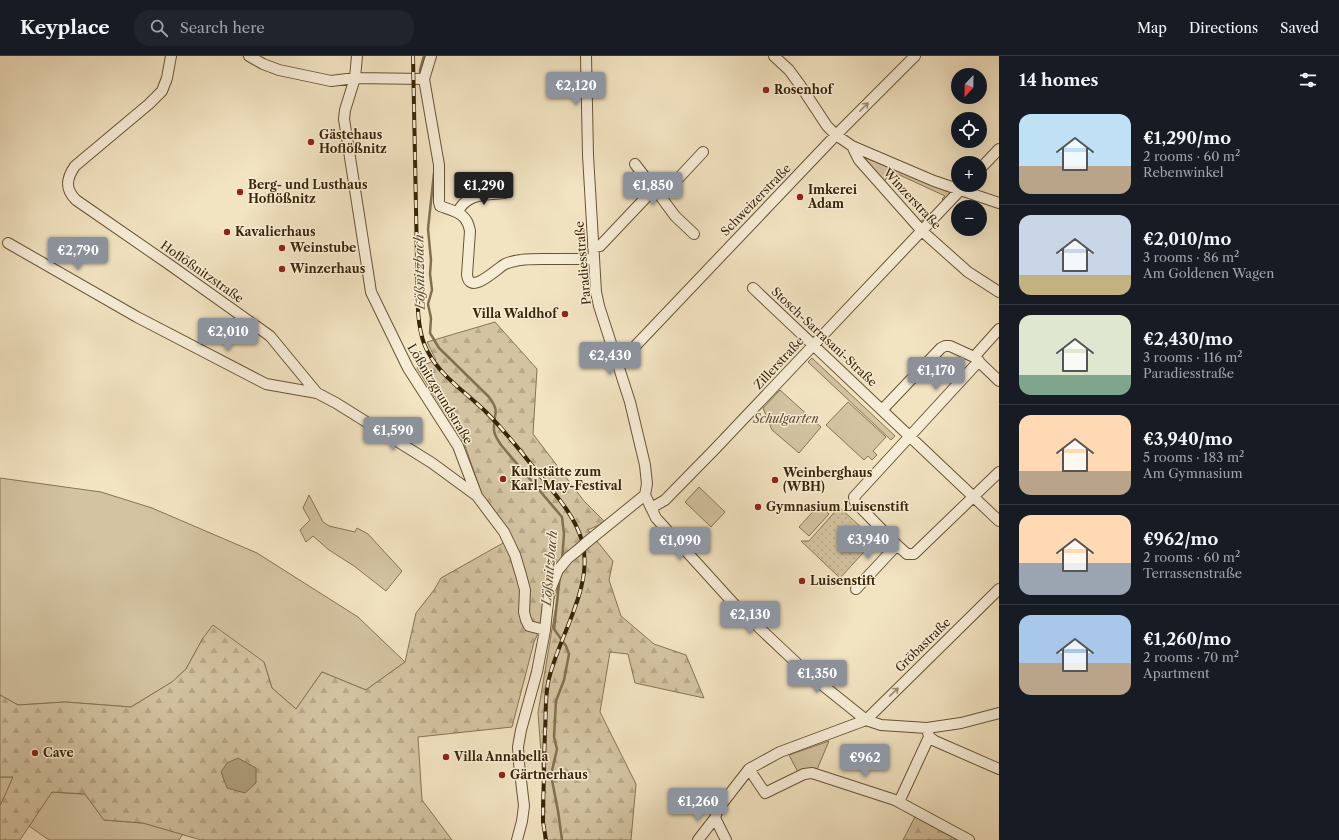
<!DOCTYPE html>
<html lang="en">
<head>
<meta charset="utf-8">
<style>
  body { margin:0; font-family:"Libre Caslon Text",serif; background:#20242c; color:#f1f3f6; height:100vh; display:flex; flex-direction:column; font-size:15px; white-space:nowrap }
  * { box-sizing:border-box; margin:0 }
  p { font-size:13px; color:#9ea1a6 }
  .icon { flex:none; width:22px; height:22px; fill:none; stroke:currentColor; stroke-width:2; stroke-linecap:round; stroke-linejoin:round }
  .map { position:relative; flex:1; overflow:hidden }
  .drawer { display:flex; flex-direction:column; background:#171b24; width:340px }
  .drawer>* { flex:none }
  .needle { width:26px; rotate:202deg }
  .fabs { position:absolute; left:951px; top:12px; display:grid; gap:8px }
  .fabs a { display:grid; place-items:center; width:36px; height:36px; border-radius:50%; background:#171b24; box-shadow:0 4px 16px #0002; font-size:20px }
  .price { position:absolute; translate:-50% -34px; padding:0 9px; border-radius:4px; background:#8c9099; color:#fff; font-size:13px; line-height:26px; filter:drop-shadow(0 1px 2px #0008) }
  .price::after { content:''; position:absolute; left:50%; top:24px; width:12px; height:9px; margin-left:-6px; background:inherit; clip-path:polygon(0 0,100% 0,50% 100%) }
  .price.on { background:#222; color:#fff }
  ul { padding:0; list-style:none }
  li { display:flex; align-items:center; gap:12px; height:100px; padding:0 20px }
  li+li { border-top:1px solid #363941 }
  li span { display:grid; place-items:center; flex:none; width:112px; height:80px; border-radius:12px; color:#555 }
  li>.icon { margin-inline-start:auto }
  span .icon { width:48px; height:48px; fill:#fffc; stroke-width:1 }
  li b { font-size:17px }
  h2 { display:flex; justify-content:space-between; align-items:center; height:48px; padding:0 20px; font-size:17px }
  header { display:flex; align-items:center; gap:24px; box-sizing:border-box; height:56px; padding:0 20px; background:#171b24; border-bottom:1px solid #363941 }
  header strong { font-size:19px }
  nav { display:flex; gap:22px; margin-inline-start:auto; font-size:14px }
  .search { width:280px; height:36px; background:#20242c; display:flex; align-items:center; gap:10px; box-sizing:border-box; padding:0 14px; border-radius:16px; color:#9ea1a6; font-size:15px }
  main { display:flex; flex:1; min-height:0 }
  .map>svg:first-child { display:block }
  .green { fill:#d3c3a1; stroke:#867453 }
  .forest { fill:url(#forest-firs); stroke:#867453 }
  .park { fill:url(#park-dots); stroke:#867453 }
  .water { fill:#b3a281; stroke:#83704f }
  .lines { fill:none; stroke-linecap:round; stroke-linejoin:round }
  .stream { stroke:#83704f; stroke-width:2.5 }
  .minor-casing { stroke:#685434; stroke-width:12 }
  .minor { stroke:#f7edd7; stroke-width:10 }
  .rail-casing { stroke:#3a2505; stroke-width:4 }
  .rail { stroke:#f7edd7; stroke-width:2.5; stroke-dasharray:8; stroke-linecap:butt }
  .minor-bridge-casing { stroke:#685434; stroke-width:12; stroke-linecap:butt }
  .minor-bridge { stroke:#f7edd7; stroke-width:10 }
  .oneway { stroke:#98896e }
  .poi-dot { fill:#8f2418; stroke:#f7edd7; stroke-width:1.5 }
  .labels { text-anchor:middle; stroke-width:3; stroke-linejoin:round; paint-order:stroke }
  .poi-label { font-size:12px; font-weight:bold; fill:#3a2505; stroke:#f7edd7; text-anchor:start }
  .street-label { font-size:12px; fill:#3a2505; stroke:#f7edd7 }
  .park-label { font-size:12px; font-style:italic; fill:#604c2c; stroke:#f7edd7 }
  .water-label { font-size:13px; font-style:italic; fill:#645130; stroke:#f7edd7 }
</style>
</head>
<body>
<header>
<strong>Keyplace</strong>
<div class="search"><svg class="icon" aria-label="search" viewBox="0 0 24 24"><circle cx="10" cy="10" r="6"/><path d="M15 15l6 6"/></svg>Search here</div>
<nav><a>Map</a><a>Directions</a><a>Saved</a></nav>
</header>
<main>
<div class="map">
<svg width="999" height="784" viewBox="0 0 999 784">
  <defs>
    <pattern id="forest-firs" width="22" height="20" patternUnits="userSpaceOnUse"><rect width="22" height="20" fill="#d3c3a1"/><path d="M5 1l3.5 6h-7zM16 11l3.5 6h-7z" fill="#b6a789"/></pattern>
    <pattern id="park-dots" width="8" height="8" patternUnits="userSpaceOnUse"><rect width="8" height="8" fill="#d3c3a1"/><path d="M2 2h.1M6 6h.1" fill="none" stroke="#b6a789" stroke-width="1.8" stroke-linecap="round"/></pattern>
  </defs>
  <rect width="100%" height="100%" fill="#f2e3c1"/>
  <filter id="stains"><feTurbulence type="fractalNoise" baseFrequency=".005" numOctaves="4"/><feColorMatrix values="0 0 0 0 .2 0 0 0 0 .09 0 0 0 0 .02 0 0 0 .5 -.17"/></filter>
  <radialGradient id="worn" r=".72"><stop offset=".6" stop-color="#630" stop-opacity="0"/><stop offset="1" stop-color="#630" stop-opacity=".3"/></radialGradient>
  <path class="green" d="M866,102L951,137L944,145L942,143L945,140L891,115L884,126L920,166L924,163L926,164L920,170L864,105Z
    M812,302L895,380L891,384L808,306Z
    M780,334L821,371L799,397L772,374L763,352Z
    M848,346L886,381L873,395L877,399L872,404L868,400L864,404L826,369Z
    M0,422L101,436L152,452L257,497L358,561L405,606L366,634L322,616L296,653L272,632L264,606L203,582L186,613L172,626L131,651L65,646L18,649L0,639Z
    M699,431L725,456L711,471L685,446Z
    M309,439L323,466L329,470L355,476L357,472L368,478L402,515L386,535L354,510L329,494L313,480L306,486L300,474L310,464L303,452Z
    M819,449L829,458L809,480L799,471Z
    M829,685L816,716L799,718L789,699Z
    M0,721H14L0,750Z
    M51,736L85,738L104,764L143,767L183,778L179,784H49L29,770Z"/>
  <path class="forest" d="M495,266L537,313L533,378L584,445L605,466L588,474L613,505L609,524L621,560L654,588L686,599L704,642L635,627L628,598L610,596L600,656L636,728L631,784H544L545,749L538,657L559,531L534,586L512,671L418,681L422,744L452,784H201L143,767L104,764L85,738L52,736L20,784H0V750L13,721H0V639L18,649L65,646L131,651L172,626L186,613L203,582L213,569L264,606L272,632L296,653L322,616L366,634L405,606L416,557L434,534L441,522L512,482L484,444L464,387L417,312L436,304L427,286Z
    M916,759L961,784H903Z"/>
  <path class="park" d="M839,451L875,484L840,522L801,485H809Z"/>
  <path class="water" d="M238,702L256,712V727L245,737L227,732L221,716L227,707Z"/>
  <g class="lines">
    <path class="stream" d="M420,20V14L424,0
      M434,117L428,173L431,204L430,218L432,234L428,248L431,262L430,277L439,292L489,341C501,357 493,357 494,374C494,379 498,384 501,389L562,461L564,478L562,504
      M560,519L554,573L566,590L569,598L564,624L556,645L554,681L557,693L551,719L558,755L562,784"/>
    <defs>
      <path id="minor" d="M171,0L167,22L162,35L149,48L75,110C66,123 65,133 76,144L170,209L270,280L317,337L336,347L432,407L477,440
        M249,0L263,8L279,14L331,25L355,22L424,23
        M357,0L355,22L345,54L344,63L371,236L408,312L458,390L477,440L504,476L515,499L521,519L525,534L524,556L526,564L529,570L545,574
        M431,0L424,23L439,109V146L440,150C456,156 467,157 470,175L467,219C470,240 496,213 505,208C519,202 536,203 551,203C565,203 580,203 594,203
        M586,0L588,99L596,236L599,250L630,346L645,409L647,428L645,439L656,462L735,549L805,615L866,664
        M774,0L789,14L800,29L827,70L836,79L852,90L934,125L999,147
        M852,90L859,104L922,175L968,216L999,236
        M635,108L654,133
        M980,113L999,93
        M661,141L675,160L694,178
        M458,156C466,137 487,139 505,137
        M8,187L137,261L266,328L317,337
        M593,191L600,190L654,133L661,141L703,96
        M753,232L999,465
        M974,301L999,273
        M979,305L854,441L855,446L897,489L907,498H914L999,416
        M618,307L621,305L836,79L915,0
        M882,354L941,292L945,290H950L974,301L999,325
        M651,452L665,444L715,393L965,129
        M587,486L645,439
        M856,533L897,489
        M866,664L999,533
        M929,681L935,685L999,713
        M749,713L765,737L804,718L812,717L895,744L969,784
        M899,746L929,681L927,672
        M715,762L726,784
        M517,784L522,765L524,750L519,707L518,691L521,674L537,616L545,574L549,537L558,514L568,502L578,494
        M698,784L715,762L718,753L749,713L780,696L866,664L881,669L927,672L961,667L999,657"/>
    </defs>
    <use href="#minor" class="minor-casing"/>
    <use href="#minor" class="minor"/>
    <defs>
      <path id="rail" d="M413,0L418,255C419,269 421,284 428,296C441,321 467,337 487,357C504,374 519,393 534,412C552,435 574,457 582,485C595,531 557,582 548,627C545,643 546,660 545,676C544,701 544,726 543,751V766L546,784"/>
    </defs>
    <use href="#rail" class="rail-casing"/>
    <use href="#rail" class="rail"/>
    <defs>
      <path id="minor-bridge" d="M578,494L587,486"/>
    </defs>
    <use href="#minor-bridge" class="minor-bridge-casing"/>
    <use href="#minor-bridge" class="minor-bridge"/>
  </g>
  <defs><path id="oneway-shaft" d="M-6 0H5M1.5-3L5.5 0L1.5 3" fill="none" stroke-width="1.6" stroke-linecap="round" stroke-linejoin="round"/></defs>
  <g class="oneway">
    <use href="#oneway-shaft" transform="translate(864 51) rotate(-45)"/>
    <use href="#oneway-shaft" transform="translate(894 636) rotate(-44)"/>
  </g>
  <g class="poi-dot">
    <circle cx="766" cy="34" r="4"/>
    <circle cx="311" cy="86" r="4"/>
    <circle cx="240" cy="136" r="4"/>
    <circle cx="800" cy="141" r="4"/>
    <circle cx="227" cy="176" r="4"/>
    <circle cx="282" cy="192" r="4"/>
    <circle cx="282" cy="213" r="4"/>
    <circle cx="565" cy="258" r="4"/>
    <circle cx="503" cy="423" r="4"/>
    <circle cx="775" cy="424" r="4"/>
    <circle cx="758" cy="451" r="4"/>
    <circle cx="802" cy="525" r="4"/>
    <circle cx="35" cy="697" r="4"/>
    <circle cx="446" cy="701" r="4"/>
    <circle cx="502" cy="719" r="4"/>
  </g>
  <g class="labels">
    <g class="poi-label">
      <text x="774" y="38">Rosenhof</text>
      <text x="319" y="83">Gästehaus<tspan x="319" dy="14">Hoflößnitz</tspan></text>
      <text x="248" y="133">Berg- und Lusthaus<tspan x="248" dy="14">Hoflößnitz</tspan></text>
      <text x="808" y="138">Imkerei<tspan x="808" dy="14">Adam</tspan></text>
      <text x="235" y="180">Kavalierhaus</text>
      <text x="290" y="196">Weinstube</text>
      <text x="290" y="217">Winzerhaus</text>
      <text x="557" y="262" text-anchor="end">Villa Waldhof</text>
      <text x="511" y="420">Kultstätte zum<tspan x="511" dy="14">Karl-May-Festival</tspan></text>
      <text x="783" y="421">Weinberghaus<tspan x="783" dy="14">(WBH)</tspan></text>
      <text x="766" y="455">Gymnasium Luisenstift</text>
      <text x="810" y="529">Luisenstift</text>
      <text x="43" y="701">Cave</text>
      <text x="454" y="705">Villa Annabella</text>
      <text x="510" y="723">Gärtnerhaus</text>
    </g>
    <g class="street-label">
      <text transform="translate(912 143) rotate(47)" y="4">Winzerstraße</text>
      <text transform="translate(756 144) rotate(-46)" y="4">Schweizerstraße</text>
      <text transform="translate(583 207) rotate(-95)" y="4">Paradiesstraße</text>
      <text transform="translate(202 216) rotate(35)" y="4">Hoflößnitzstraße</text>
      <text transform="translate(824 281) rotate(43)" y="4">Stosch-Sarrasani-Straße</text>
      <text transform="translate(779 307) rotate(-47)" y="4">Zillerstraße</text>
      <text transform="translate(440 338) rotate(59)" y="4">Lößnitzgrundstraße</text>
      <text transform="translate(923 589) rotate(-44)" y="4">Gröbastraße</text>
    </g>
    <g class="park-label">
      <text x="786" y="367">Schulgarten</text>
    </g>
    <g class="water-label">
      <text transform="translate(419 216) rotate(-91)" y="5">Lößnitzbach</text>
      <text transform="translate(549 512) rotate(-85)" y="5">Lößnitzbach</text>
    </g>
  </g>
  <rect width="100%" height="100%" filter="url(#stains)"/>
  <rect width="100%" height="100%" fill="url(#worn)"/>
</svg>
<div class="fabs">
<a><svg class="needle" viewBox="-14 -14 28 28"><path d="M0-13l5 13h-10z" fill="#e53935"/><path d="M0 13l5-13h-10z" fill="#9ea1a6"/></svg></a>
<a><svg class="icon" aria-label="locate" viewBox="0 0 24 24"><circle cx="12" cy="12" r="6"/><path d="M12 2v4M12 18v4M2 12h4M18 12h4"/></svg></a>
<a>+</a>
<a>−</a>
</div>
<b class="price" style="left:576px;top:50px">€2,120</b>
<b class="price on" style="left:484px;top:150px">€1,290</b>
<b class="price" style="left:653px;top:150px">€1,850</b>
<b class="price" style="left:78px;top:215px">€2,790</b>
<b class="price" style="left:228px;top:296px">€2,010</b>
<b class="price" style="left:610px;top:320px">€2,430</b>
<b class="price" style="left:936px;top:335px">€1,170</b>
<b class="price" style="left:393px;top:395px">€1,590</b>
<b class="price" style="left:868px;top:504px">€3,940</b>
<b class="price" style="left:680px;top:505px">€1,090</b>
<b class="price" style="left:750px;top:579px">€2,130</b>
<b class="price" style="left:817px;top:638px">€1,350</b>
<b class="price" style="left:865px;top:722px">€962</b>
<b class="price" style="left:698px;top:766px">€1,260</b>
</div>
<section class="drawer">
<h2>14 homes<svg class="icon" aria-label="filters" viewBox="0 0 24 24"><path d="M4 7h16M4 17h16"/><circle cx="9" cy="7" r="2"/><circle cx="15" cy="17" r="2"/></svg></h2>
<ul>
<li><span style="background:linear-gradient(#bfe0f5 65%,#b9a48a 0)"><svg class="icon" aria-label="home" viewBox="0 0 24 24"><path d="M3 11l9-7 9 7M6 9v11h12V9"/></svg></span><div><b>€1,290/mo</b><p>2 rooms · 60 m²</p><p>Rebenwinkel</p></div></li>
<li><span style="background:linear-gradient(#c9d6e8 75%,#c2b280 0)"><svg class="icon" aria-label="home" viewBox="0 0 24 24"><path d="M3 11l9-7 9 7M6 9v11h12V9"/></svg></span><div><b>€2,010/mo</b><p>3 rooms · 86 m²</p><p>Am Goldenen Wagen</p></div></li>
<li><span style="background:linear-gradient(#dfe7d0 75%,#7fa58c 0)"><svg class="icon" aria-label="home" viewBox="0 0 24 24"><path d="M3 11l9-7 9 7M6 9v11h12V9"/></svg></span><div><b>€2,430/mo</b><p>3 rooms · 116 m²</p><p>Paradiesstraße</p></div></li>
<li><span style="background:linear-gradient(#ffd9b3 70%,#b9a48a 0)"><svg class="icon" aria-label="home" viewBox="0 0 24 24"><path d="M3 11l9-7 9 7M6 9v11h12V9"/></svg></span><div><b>€3,940/mo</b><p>5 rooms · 183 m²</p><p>Am Gymnasium</p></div></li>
<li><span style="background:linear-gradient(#ffd9b3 60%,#9aa5b1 0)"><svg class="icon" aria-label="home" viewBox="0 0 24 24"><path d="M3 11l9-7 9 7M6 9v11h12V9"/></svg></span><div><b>€962/mo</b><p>2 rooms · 60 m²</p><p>Terrassenstraße</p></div></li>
<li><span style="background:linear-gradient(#a9c7e8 60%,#b9a48a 0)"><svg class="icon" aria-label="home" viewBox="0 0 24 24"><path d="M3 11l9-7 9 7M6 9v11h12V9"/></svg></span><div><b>€1,260/mo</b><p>2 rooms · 70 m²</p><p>Apartment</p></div></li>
</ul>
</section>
</main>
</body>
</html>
